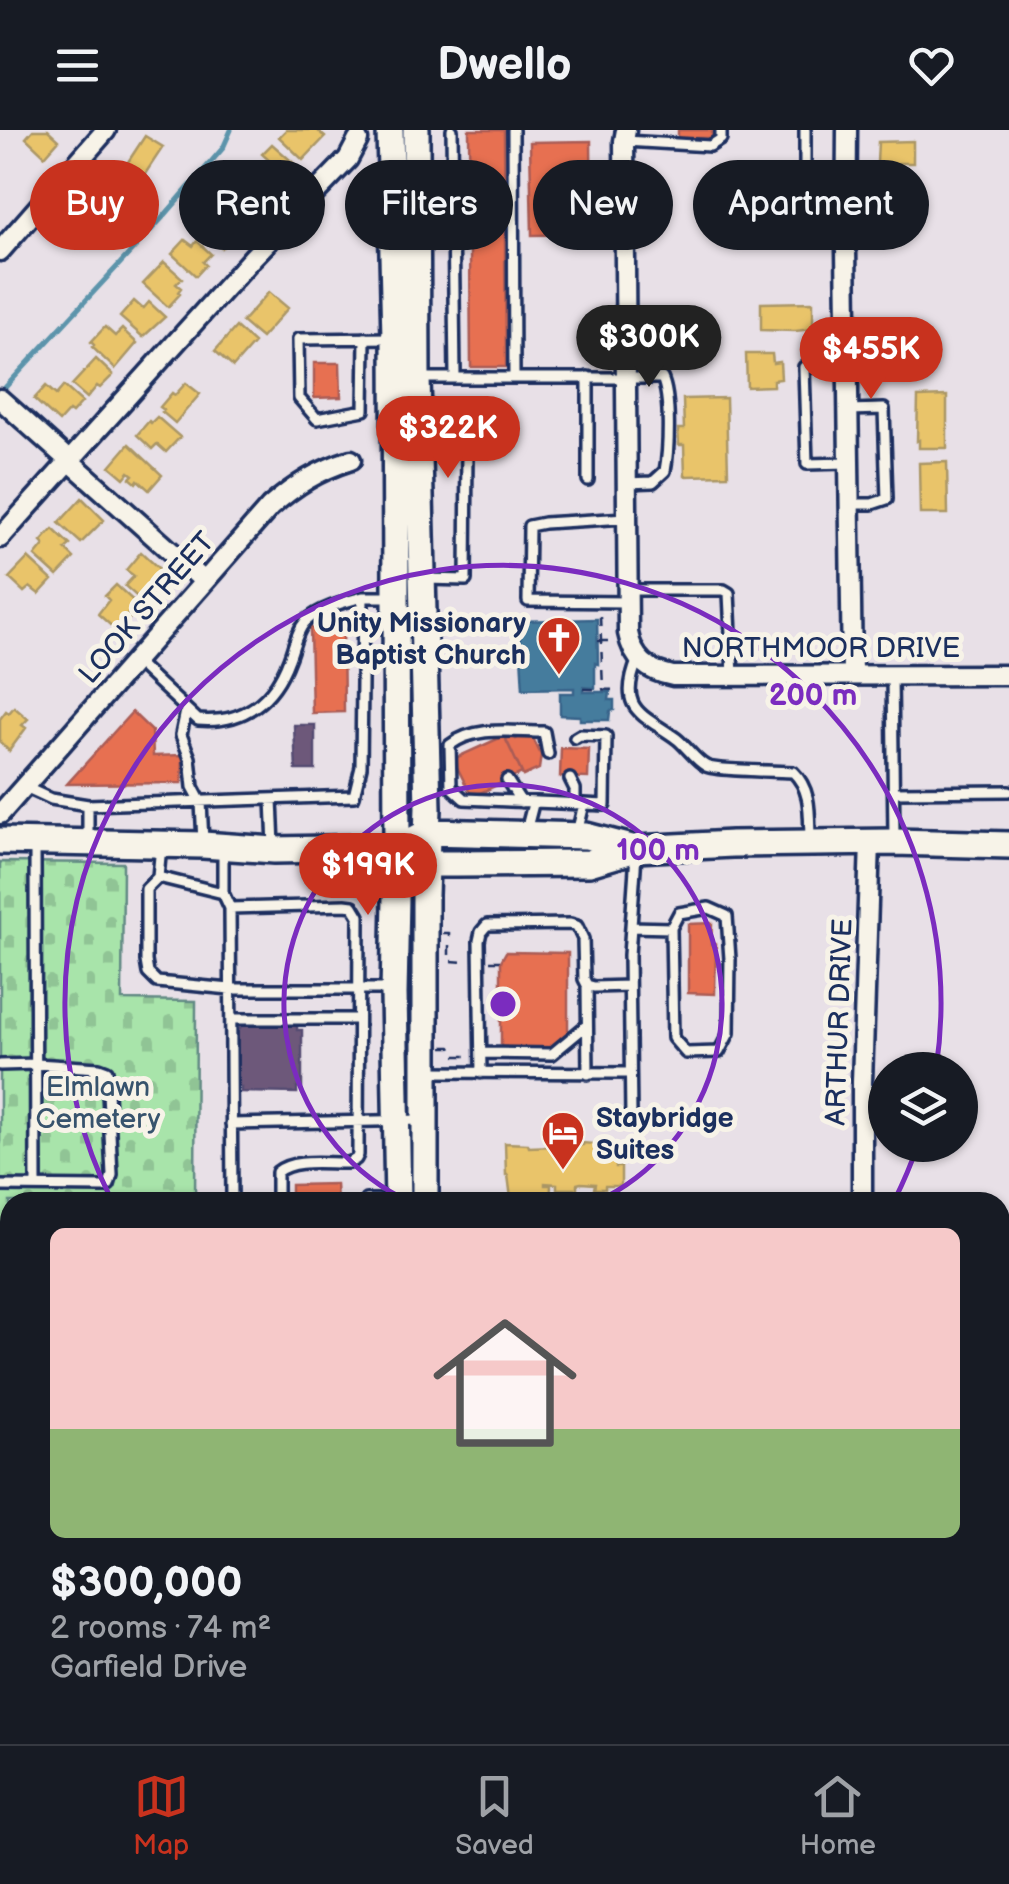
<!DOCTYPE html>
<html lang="en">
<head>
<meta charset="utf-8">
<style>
  body { margin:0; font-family:"Balsamiq Sans",sans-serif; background:#20242c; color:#f1f3f6; height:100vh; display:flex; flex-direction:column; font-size:38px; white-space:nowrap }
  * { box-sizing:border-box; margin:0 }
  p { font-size:32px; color:#9ea1a6 }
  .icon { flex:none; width:55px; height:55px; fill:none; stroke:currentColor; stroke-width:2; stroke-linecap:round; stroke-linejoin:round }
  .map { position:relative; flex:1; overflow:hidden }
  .details { position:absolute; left:0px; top:1062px; width:1010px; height:552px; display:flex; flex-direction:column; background:#171b24; border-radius:30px 30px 0 0; box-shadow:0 2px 8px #0004 }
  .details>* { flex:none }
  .hud { position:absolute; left:30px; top:30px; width:950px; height:90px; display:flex; gap:20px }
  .buttons { position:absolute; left:868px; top:922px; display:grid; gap:20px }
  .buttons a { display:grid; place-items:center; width:110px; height:110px; border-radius:50%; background:#171b24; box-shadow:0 2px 8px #0004; font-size:50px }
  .price { position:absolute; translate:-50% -85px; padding:0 22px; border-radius:35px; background:#c8321e; color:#fff; font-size:32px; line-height:65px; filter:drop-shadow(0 2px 5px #0008) }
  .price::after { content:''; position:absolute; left:50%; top:60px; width:30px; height:22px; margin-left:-15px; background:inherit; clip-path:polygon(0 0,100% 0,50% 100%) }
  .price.on { background:#222; color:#fff }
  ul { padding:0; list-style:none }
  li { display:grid; align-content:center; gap:20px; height:530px; padding:0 50px }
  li+li { border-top:2px solid #363941 }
  li span { display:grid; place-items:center; height:310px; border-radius:15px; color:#555 }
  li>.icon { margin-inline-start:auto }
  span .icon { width:180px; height:180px; fill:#fffc; stroke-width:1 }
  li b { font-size:42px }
  .pill { padding:0 35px; border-radius:45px; background:#171b24; box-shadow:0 2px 8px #0004; font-size:35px; line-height:90px }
  .pill.on { background:#c8321e; color:#fff }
  header { display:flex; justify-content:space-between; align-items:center; height:130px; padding:0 50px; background:#171b24; font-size:45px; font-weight:700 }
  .tabs { display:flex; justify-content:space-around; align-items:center; height:140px; border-top:2px solid #363941; background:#171b24; font-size:28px; color:#9ea1a6 }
  .tabs a { display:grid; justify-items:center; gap:5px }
  .tabs .on { color:#c8321e }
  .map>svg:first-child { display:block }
  .cemetery { fill:url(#cemetery-stones); stroke:#628a84; stroke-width:2.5 }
  .homes { fill:#e9c46a; stroke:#ab9766; stroke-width:2.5 }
  .shops { fill:#e76f51; stroke:#aa5c55; stroke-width:2.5 }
  .offices { fill:#6d597a; stroke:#544c72; stroke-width:2.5 }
  .public { fill:#457b9d; stroke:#38648a; stroke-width:2.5 }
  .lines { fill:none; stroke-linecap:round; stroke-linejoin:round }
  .stream { stroke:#5b94ab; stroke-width:5 }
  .lane-casing { stroke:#1b2f5e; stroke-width:16 }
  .street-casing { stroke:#1b2f5e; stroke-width:25 }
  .secondary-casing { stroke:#1b2f5e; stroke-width:32 }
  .highway-casing { stroke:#1b2f5e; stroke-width:40 }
  .path { stroke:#1b2f5e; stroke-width:2.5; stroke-dasharray:10 8; stroke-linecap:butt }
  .lane { stroke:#f7f3e8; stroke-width:9 }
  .street { stroke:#f7f3e8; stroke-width:18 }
  .secondary { stroke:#f7f3e8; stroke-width:25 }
  .highway { stroke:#fddcac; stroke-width:32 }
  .ring { fill:none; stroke:#7b2cbf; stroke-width:5 }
  .labels { text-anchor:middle; stroke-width:10; stroke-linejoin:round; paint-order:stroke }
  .street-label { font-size:28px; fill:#1b2f5e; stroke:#f7f3e8 }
  .poi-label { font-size:28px; font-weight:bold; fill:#1b2f5e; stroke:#f7f3e8; text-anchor:end }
  .park-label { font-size:28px; fill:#37536d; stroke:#f7f3e8 }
  .centre { fill:#7b2cbf; stroke:#f7f3e8; stroke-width:5 }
  .ring-label { font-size:30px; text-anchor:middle; font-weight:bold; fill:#7b2cbf; stroke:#f7f3e8; stroke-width:10; stroke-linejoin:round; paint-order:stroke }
</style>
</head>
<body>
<header><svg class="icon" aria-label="menu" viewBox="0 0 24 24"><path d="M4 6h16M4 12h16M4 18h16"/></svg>Dwello<svg class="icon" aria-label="heart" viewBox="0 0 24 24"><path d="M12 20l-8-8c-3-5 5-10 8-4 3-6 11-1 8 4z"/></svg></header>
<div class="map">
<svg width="1009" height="1614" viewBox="0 0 1009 1614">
  <defs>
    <pattern id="cemetery-stones" width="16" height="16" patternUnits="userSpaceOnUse" patternTransform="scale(2.5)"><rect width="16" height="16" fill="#a8e4aa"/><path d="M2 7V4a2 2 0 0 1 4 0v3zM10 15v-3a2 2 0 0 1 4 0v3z" fill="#90c495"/></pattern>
  </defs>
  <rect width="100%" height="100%" fill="#e8e0e7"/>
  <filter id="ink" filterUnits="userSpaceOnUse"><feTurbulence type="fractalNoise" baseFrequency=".01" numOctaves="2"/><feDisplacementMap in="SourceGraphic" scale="20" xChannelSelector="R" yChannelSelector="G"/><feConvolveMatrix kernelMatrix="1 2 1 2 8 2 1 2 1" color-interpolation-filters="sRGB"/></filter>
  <g filter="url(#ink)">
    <path class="cemetery" d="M0,732L123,733L122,870L196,871L195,1072H10V1132H0Z"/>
    <path class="homes" d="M33,0H48L59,10L45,26L26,8Z
      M286,0H317L325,7L303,30L279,7Z
      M145,6L163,17L143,47L126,35Z
      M913,11V33H877L878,12Z
      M272,14L296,35L276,57L260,42L270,31L262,24Z
      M120,38L138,53L114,80L97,65Z
      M904,48L905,75L880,76L879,49Z
      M239,52L249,60L254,54L268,64L251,86L221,63L226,56L232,61Z
      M95,69L110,83L91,102L76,88Z
      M225,79L242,94L222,118L204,103Z
      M185,110L193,116L197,111L211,124L203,132L206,135L196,146L172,124Z
      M164,132L182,148L176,154L181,158L178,162L180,164L168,177L143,154Z
      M269,162L288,178L261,208L242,192Z
      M134,171L143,179L149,172L165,187L143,207L120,187Z
      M813,172V199L795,201L761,200V173Z
      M105,197L115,206L122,199L137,213L115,239L92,217L94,215L91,212Z
      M236,197L254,213L233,237L215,221Z
      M746,224H772L773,233L780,232L781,249L773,250V256L747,257Z
      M96,229L113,245L100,258L97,256L87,268L72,255Z
      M186,253L200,264L175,293L162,282L164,280L160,277L172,263L175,265Z
      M46,256L56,265L64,256L82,272L72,283L69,281L59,292L34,269Z
      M947,266V318H919V310L917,311L918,267Z
      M726,268L728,345L685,346L684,315H679L678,299H684L683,269Z
      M157,287L180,307L166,322L157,314L152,319L137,305L149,291L151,293Z
      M129,314L162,345L149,360L138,350L136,353L130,348L133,345L129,342L124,348L110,336Z
      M947,332L948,384H920L919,333Z
      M82,368L104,390L81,413L59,393Z
      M53,399L70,415L65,419L74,428L57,446L35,426L44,415L41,412Z
      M141,422L167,446L144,473L125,456L134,446L126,440Z
      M28,428L52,450L39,464L30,457L24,462L9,448Z
      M116,455L137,474L126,486L130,488L117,501L98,484L109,470L105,466Z
      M14,577L28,589L22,595L26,598L9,621L0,612V589L6,581L9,583Z
      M505,1013L528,1014L529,1017L554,1016V1013H573L576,1016L583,1015V1013L616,1016V1037H621V1056H605V1059H594L595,1054L581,1053L577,1054V1059H557V1054L545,1053V1055H551L550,1072H507V1067L511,1068L508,1045H506Z"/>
    <path class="shops" d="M469,0H504L506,237H471Z
      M678,0H712V8H678Z
      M591,11L592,104L532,105L530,12Z
      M314,233H340L341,267L314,268Z
      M310,498H343L344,582L312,583Z
      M132,582L152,601L153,626L183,625L182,653L67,654Z
      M525,604H531L541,625L539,639L523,646L506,609L512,606L516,609Z
      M504,606L522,643L472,667L453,629Z
      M561,618L589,619L588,648L560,647Z
      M712,793L711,814H716L715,864L688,863V794Z
      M506,822L568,823V903L549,920H501V831Z
      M336,1054L337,1072H291V1055Z"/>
    <path class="offices" d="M294,595H315V640H296Z
      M241,894L297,895V900H302V957H297V963L241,962V957L235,956L234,898L240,899Z"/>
    <path class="public" d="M597,489L598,534L595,533V558L584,557V562H610L609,570H614V580L610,581L609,590H580V586L560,585V563H574V558L523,559L519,491Z"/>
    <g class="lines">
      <path class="stream" d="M0,263L165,85L223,18L231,0"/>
      <defs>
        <path id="lane" d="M452,0L455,247
          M513,0L514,248
          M805,0V71L808,81L819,89L846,91
          M625,11L710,16L721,9V0
          M365,208L364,280L317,289L299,268L298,209L393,208
          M847,237H804L807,334L848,333
          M588,247V350
          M420,248H662C671,267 669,320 665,341L653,352L626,353
          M848,280L884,279L887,369L872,374H848
          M423,316H467L466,450L425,449
          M467,316H487
          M626,388L544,393L529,396L528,471L627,472
          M627,460H724L729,463L733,546
          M638,529C616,581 643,584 677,609C687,617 695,630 706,636C715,641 779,641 793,642C812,660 809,685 810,710
          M135,531L198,590C244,594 274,570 289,529C294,517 296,502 305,492C319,478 344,472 363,467
          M892,545L894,707
          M186,581L181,605L190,628L193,657L201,672L203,712
          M575,608L580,605L606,606L605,675L584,674L577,703
          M548,624L544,602C513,602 476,595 450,615L451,657L464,669L584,674
          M570,649L575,659V674
          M507,650L521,672
          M25,657L51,669L88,675L354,666L361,637L363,467H391
          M894,662L1009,661
          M272,669L274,716
          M526,701L533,674
          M88,712V675
          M35,715L36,1055
          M161,716L158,747L146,759V831L148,843L157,852L230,859H391
          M223,719V763L230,778L232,1072
          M158,747L223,763
          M230,778L345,775L353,776L359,786L358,1025L356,1029L349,1033C327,1034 294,1028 277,1042V1072
          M709,778L727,786L730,829L729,903L719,922L686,923L673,908L671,798L679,783Z
          M631,797L671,798
          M587,855L588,944
          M231,889H358
          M481,923L552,924L587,895
          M0,935L36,934L99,938L107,941L112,1045L109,1055L104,1057L0,1056
          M427,942L630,943
          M481,943L479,811L481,802L487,795L570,794L577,796L583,809L584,849L587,855L594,857L629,856
          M617,988L631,987L629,825L636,724
          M231,994L423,990
          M366,1072V1070H396
          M0,1238H10
          M0,1277H10
          M0,1347H10
          M0,1468H10"/>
        <path id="street" d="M626,0L624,11L628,503C633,530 648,541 673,546L1009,545
          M847,0L846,119L852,544
          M0,121L106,0
          M0,269L204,451
          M0,408L253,127L348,29L358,10
          M0,684L270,377C295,355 319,340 351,330
          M862,1072V952L870,712
          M1000,1122L1009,1126
          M1000,1413L1009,1419"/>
        <path id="secondary" d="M390,0L395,208L397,719L394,864L398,1072
          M416,0L417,248L428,678L425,765V1072
          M415,709L428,702L586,706L636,719
          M0,711L203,715L274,720L383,718L397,719L427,734H456L589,733L636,719L732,714L894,712L1009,715
          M0,1152H10
          M399,1614V1605
          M427,1614V1605"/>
        <path id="highway" d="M0,1544L10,1542
          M0,1601L10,1600
          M323,1605L365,1614
          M466,1605L543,1614
          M771,1605L865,1614
          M894,1605L921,1614"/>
      </defs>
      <use href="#lane" class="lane-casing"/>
      <use href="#street" class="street-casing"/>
      <use href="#secondary" class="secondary-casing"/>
      <use href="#highway" class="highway-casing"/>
      <path class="path" d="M600,486L603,559
        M598,511H611
        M584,559L618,560
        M443,803H449V831L466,832
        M490,831H501
        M443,917H451L456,926H469"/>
      <use href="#lane" class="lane"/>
      <use href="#street" class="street"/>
      <use href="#secondary" class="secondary"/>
      <use href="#highway" class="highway"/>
    </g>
  </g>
  <g class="ring">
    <path d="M410 1072A219 219 0 1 1 596 1072"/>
    <path d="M917 1017A438 438 0 0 1 895 1069M111 1069A438 438 0 1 1 936 939"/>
  </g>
  <defs>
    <symbol id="church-pin" viewBox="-11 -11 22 30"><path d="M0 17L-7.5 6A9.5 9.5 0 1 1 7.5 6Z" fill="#c8321e" stroke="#f7f3e8"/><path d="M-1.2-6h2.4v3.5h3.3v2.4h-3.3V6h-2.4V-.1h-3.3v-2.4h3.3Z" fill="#fff"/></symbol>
    <symbol id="hotel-pin" viewBox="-11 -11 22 30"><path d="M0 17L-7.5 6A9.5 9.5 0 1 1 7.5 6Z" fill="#c8321e" stroke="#f7f3e8"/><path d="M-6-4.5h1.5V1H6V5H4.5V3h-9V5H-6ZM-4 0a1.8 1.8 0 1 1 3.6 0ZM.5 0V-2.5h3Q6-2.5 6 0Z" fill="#fff"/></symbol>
  </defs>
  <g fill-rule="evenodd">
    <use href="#church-pin" x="534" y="483" width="50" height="68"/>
    <use href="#hotel-pin" x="538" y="978" width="50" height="68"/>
  </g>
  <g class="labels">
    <g class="street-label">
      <text transform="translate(146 477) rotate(-49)" y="10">LOOK STREET</text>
      <text x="821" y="527">NORTHMOOR DRIVE</text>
      <text transform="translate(838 892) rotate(-88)" y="10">ARTHUR DRIVE</text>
    </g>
    <g class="poi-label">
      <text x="526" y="502">Unity Missionary<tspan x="526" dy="32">Baptist Church</tspan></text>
      <text x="596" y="997" text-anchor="start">Staybridge<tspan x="596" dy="32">Suites</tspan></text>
    </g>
    <g class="park-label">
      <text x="98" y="966">Elmlawn<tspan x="98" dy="32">Cemetery</tspan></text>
    </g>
  </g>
  <circle cx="503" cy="874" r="15" class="centre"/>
  <g class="ring-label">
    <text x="813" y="575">200 m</text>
    <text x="658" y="730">100 m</text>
  </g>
</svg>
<div class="buttons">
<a><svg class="icon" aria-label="layers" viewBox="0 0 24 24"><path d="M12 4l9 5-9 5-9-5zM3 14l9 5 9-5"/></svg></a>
</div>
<b class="price on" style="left:649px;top:260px">$300K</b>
<b class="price" style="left:871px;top:272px">$455K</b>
<b class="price" style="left:448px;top:351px">$322K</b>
<b class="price" style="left:368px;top:788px">$199K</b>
<div class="hud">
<a class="pill on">Buy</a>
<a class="pill">Rent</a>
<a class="pill">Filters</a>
<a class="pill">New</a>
<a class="pill">Apartment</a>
</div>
<section class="details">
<ul>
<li><span style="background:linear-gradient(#f6c9c9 65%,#8fb573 0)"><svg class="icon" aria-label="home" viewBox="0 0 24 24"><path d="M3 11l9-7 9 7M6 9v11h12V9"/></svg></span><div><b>$300,000</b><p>2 rooms · 74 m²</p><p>Garfield Drive</p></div></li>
</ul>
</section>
</div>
<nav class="tabs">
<a class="on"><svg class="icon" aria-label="map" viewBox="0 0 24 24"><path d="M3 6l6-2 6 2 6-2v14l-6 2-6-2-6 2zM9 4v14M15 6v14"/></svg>Map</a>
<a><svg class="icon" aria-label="saved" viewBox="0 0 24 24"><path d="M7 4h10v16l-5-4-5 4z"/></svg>Saved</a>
<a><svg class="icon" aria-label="home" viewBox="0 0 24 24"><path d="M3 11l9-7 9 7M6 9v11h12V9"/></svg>Home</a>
</nav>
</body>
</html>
